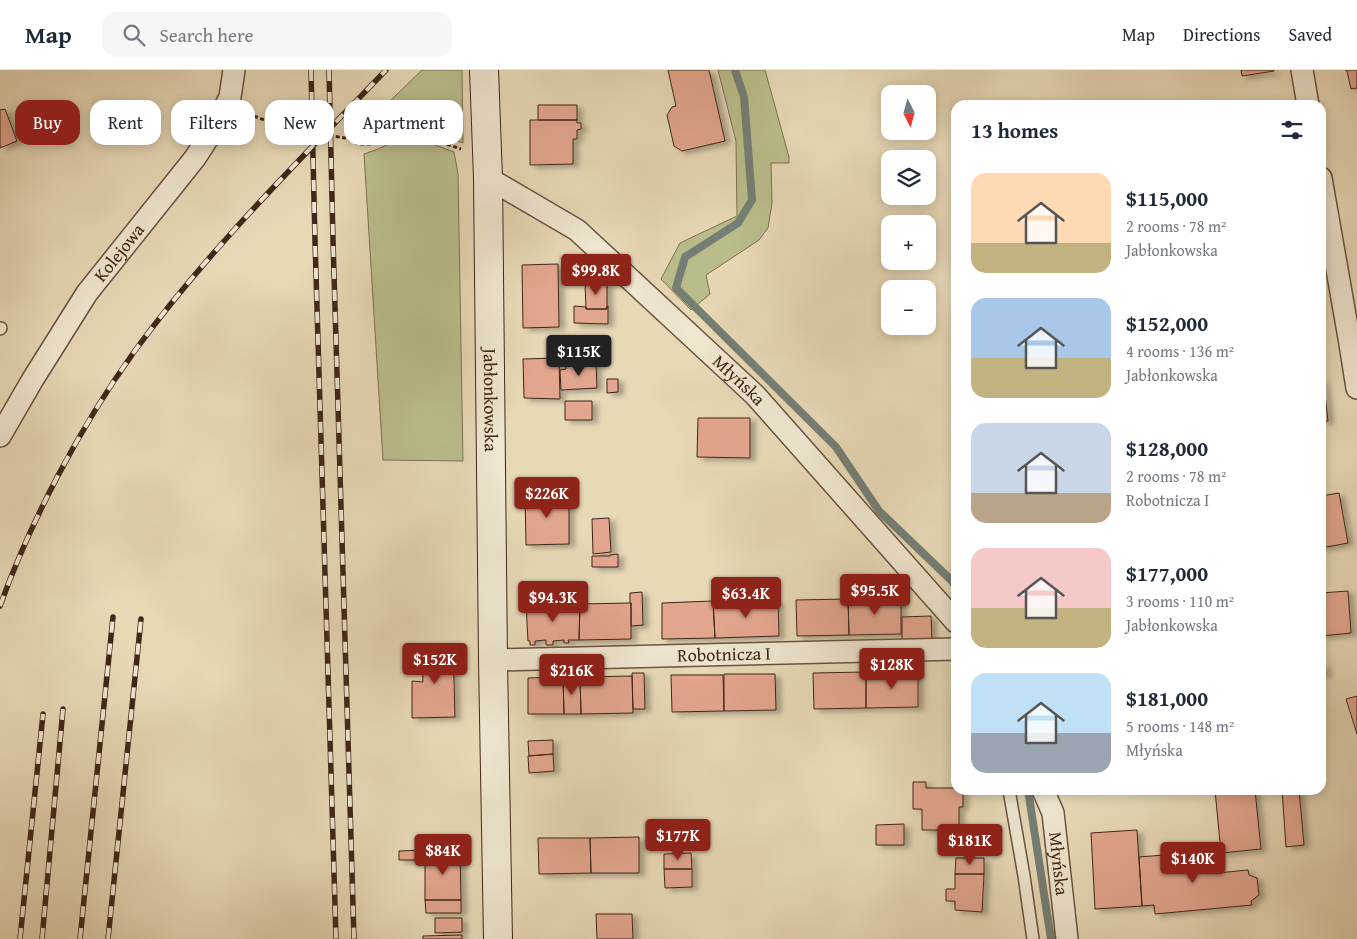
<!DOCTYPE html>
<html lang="en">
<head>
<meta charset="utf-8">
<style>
  body { margin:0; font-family:"Gentium Book Plus",serif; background:#f6f6f7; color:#1f2937; height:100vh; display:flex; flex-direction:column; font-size:19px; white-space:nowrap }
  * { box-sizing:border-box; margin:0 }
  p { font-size:16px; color:#747a83 }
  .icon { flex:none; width:28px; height:28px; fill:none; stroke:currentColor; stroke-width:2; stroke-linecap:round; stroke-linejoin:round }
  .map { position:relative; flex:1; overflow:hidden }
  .drawer { position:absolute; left:951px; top:30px; width:375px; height:695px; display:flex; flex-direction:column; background:#fff; border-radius:15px; box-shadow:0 2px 12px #0003 }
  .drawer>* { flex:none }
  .guide { position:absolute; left:15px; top:30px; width:475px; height:45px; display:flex; gap:10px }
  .needle { width:32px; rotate:174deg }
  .buttons { position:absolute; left:881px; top:15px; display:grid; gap:10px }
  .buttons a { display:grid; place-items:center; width:55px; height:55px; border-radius:10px; background:#fff; box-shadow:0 2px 12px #0003; font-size:25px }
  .price { position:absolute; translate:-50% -42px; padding:0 11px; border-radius:5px; background:#8f2418; color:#fff; font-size:16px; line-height:32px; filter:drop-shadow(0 1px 2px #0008) }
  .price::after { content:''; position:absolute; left:50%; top:30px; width:15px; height:11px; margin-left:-8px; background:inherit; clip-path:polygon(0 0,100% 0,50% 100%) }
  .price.current { background:#222; color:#fff }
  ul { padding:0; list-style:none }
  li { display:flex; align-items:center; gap:15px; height:125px; padding:0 20px }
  li span { display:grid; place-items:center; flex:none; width:140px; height:100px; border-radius:15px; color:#555 }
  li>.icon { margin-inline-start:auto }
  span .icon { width:60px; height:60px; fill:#fffc; stroke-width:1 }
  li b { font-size:21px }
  h2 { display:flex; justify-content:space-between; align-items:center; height:60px; padding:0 20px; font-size:21px }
  .chip { padding:0 18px; border-radius:15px; background:#fff; box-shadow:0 2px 12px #0003; font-size:18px; line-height:45px }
  .chip.current { background:#8f2418; color:#fff }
  header { display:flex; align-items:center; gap:30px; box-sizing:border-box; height:70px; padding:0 25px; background:#fff; border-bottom:1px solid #e0e1e3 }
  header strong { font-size:24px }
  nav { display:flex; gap:28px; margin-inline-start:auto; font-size:18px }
  .search { width:350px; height:45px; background:#f6f6f7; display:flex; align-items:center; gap:12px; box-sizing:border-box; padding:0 18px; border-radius:15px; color:#747a83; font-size:19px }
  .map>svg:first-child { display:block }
  .green { fill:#babd8b; stroke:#7e7251 }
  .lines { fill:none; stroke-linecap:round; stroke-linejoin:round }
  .stream { stroke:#757f75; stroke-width:8 }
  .building { fill:#e2a58d; stroke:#412717; filter:url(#shadow) }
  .lane-casing { stroke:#6a533f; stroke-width:14 }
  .street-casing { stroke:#6a533f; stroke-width:24 }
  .secondary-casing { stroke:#412717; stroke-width:30 }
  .path { stroke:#412717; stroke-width:3; stroke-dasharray:4 2.5; stroke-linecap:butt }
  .lane { stroke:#efe6d0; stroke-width:11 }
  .street { stroke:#efe6d0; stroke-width:21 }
  .secondary { stroke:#efe6d0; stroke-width:28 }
  .rail-casing { stroke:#412717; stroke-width:5.5 }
  .rail { stroke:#efe6d0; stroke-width:4; stroke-dasharray:11; stroke-linecap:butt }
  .labels { text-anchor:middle; stroke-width:5; stroke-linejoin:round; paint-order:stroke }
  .street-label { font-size:18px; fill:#412717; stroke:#efe6d0 }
</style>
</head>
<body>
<header>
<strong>Map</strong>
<div class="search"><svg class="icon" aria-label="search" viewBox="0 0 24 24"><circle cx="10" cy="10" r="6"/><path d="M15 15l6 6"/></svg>Search here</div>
<nav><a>Map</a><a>Directions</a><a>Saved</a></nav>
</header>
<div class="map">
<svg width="1357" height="869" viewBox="0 0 1357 869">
  <defs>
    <filter id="shadow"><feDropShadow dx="5.5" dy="3" stdDeviation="2.5" flood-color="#0004"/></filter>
  </defs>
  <rect width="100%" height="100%" fill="#e7d8b6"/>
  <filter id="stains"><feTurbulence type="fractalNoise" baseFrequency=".004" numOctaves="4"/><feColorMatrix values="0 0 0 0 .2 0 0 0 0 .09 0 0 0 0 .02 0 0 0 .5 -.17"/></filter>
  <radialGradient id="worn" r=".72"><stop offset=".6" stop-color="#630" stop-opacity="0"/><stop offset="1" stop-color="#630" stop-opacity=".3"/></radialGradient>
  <path class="green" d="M422,0H462L463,73L417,58L395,59L374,69L364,70L363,57Z
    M718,0H765L789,87V93H771L772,133L768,158L759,170L706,205L710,224L691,240L661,209L680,173L737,146L736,71Z
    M405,66L430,73L454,82L458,104L463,391L383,390L364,84L378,79Z"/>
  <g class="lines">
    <path class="stream" d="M735,0L744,27L752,130L738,153L685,187L676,218L836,377L879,441L952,511L956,518
      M1028,720L1051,869"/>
  </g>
  <path class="building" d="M668,0H709L725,71L682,81L674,76L667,45L672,37L676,36Z
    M1241,0H1274V1L1242,6Z
    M1345,0H1357V18L1351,19L1347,1Z
    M538,35H577V50H538Z
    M5,39L17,71L0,78V40Z
    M530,50H577V53H581V59L577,60V69H573V94L530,95Z
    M558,194L559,257L523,258L522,195Z
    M585,213H607V239H586Z
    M574,236L586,237V239H607V236H608V254L574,253Z
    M559,288L560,329L524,328L523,289Z
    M596,293L597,318L561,320L560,300L566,299V294Z
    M1321,308H1323L1328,351H1321Z
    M607,309H618V322L607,323Z
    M565,331H592V350H565Z
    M698,348H750V388L697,387Z
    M569,423V474L526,475L525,424Z
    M1339,423L1348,473L1321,478V426Z
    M609,448L611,482L593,484L592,449Z
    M618,484V497H592V486H610V485Z
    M1348,521L1351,563L1321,566V523Z
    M642,522L643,555L631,556V533H630V523Z
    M901,528V564L849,565L848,529Z
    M848,529L849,565L797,566L796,530Z
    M778,530L779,566L715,568L713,531Z
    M713,531L715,568L662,569V533Z
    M631,533V569L579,570L580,534Z
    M526,534H580L579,570H568L569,573H564V570L553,571V575H546V570L535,571V575H530V571H528Z
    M931,546L932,569L902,570V547Z
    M453,577L455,647L412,648V611L423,612L422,578Z
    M1324,593L1326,604L1321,605V594Z
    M918,601V637L866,638V602Z
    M866,602V638L814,639L813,603Z
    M632,603H644L645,639H633Z
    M724,604H775L776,640L724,641Z
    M671,605H723L724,641L672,642Z
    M632,606L633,643L581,644L580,607Z
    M563,607H580L581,644H564Z
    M563,607L564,644H528V608Z
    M1357,626V664L1346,629Z
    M553,670V684L529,686L528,671Z
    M553,684L554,701L529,703L528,686Z
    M913,712H926V718H956V720H963V737H959V760H922V739H913Z
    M1215,720H1255L1261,779L1221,783Z
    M1282,720H1299L1304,775L1286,777Z
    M904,754V775H876V755Z
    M1137,760L1142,836L1095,839L1091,763Z
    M639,767V803H591L590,768Z
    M538,768H590L591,803L539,804Z
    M426,780L425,790H399V781Z
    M1215,781L1217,803L1248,800L1249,805L1257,808L1259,825L1251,831L1252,835L1155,844L1154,835L1142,836L1139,787Z
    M460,782L461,830H425V783Z
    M691,783L692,799H664V784Z
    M956,788H984V804H955Z
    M664,799H692V817L665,818Z
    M955,804H984L982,842L955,840V831H946V819H955Z
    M425,830H461V843H426Z
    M596,844H632L633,869H597Z
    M435,848H462V862L435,863Z
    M462,865V869H423V866Z"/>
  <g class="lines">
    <defs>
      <path id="lane" d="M0,259L1,258
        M1009,720L1024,806L1033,869"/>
      <g id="street">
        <path d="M1302,0L1308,35"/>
        <path id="s1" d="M488,108L577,160L755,325L956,552"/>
        <path d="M1321,108L1349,268L1357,318"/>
        <path id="s2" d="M0,366L33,309L87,223L195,88L213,60L230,27L234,0"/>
        <path id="s3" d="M493,590L956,579"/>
        <path id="s4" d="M1043,720L1053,743L1067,869"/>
      </g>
      <g id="secondary">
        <path id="s5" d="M484,0L488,108L493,590L498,869"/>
      </g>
    </defs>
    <use href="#lane" class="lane-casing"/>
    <use href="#street" class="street-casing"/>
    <use href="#secondary" class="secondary-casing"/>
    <path class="path" d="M249,42L254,46L277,55L296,60L345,68L358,74H372L383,71L392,66L401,63L411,62L461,79"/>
    <use href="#lane" class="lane"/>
    <use href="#street" class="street"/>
    <use href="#secondary" class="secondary"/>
    <defs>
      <path id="rail" d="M311,0L315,171L336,869
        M329,0L333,170L354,869
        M0,536C31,450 80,357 134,282C208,180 299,91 386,0
        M20,869L43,644
        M42,869L63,639
        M80,869L113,547
        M108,869L141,549"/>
    </defs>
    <use href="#rail" class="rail-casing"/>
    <use href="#rail" class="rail"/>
  </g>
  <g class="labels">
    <g class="street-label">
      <text dy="6" stroke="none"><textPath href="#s2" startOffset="219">Kolejowa</textPath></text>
      <text dy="6" stroke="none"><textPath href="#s1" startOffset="324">Młyńska</textPath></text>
      <text dy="6" stroke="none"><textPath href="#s5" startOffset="330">Jabłonkowska</textPath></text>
      <text dy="6" stroke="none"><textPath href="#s3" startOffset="231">Robotnicza I</textPath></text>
      <text dy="6" stroke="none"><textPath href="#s4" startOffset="76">Młyńska</textPath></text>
    </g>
  </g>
  <rect width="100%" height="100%" filter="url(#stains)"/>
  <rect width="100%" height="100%" fill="url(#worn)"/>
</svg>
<div class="buttons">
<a><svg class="needle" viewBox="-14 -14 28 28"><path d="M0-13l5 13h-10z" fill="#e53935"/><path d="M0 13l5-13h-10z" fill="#747a83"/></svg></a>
<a><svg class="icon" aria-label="layers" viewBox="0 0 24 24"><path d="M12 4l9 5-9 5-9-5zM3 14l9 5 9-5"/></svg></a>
<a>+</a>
<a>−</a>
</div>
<b class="price" style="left:596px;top:226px">$99.8K</b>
<b class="price current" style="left:579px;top:307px">$115K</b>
<b class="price" style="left:547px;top:449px">$226K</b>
<b class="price" style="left:875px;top:546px">$95.5K</b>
<b class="price" style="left:746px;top:549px">$63.4K</b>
<b class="price" style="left:553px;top:553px">$94.3K</b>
<b class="price" style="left:435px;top:615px">$152K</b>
<b class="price" style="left:892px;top:620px">$128K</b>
<b class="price" style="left:572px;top:626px">$216K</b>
<b class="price" style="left:678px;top:791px">$177K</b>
<b class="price" style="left:970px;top:796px">$181K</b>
<b class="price" style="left:443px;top:806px">$84K</b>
<b class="price" style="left:1193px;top:814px">$140K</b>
<div class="guide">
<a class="chip current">Buy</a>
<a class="chip">Rent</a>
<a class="chip">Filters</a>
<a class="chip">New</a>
<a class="chip">Apartment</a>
</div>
<section class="drawer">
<h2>13 homes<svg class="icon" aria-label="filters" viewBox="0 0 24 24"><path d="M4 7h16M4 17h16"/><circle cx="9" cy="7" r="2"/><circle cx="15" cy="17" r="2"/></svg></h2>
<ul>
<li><span style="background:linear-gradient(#ffd9b3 70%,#c2b280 0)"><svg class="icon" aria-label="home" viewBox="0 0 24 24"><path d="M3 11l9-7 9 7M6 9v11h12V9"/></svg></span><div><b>$115,000</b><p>2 rooms · 78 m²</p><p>Jabłonkowska</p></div></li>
<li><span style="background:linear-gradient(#a9c7e8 60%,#c2b280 0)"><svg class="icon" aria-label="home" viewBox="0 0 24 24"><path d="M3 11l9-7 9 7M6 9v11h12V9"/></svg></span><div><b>$152,000</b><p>4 rooms · 136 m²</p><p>Jabłonkowska</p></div></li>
<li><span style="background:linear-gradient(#c9d6e8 70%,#b9a48a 0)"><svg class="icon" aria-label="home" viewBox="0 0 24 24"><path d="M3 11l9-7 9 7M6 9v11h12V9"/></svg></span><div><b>$128,000</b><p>2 rooms · 78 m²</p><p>Robotnicza I</p></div></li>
<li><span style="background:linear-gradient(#f6c9c9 60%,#c2b280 0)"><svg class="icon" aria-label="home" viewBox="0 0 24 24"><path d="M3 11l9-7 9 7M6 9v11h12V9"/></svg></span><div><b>$177,000</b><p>3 rooms · 110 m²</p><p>Jabłonkowska</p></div></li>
<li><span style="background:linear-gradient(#bfe0f5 60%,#9aa5b1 0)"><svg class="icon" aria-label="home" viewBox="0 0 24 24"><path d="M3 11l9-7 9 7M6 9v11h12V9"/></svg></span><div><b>$181,000</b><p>5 rooms · 148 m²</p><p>Młyńska</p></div></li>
</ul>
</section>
</div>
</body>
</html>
